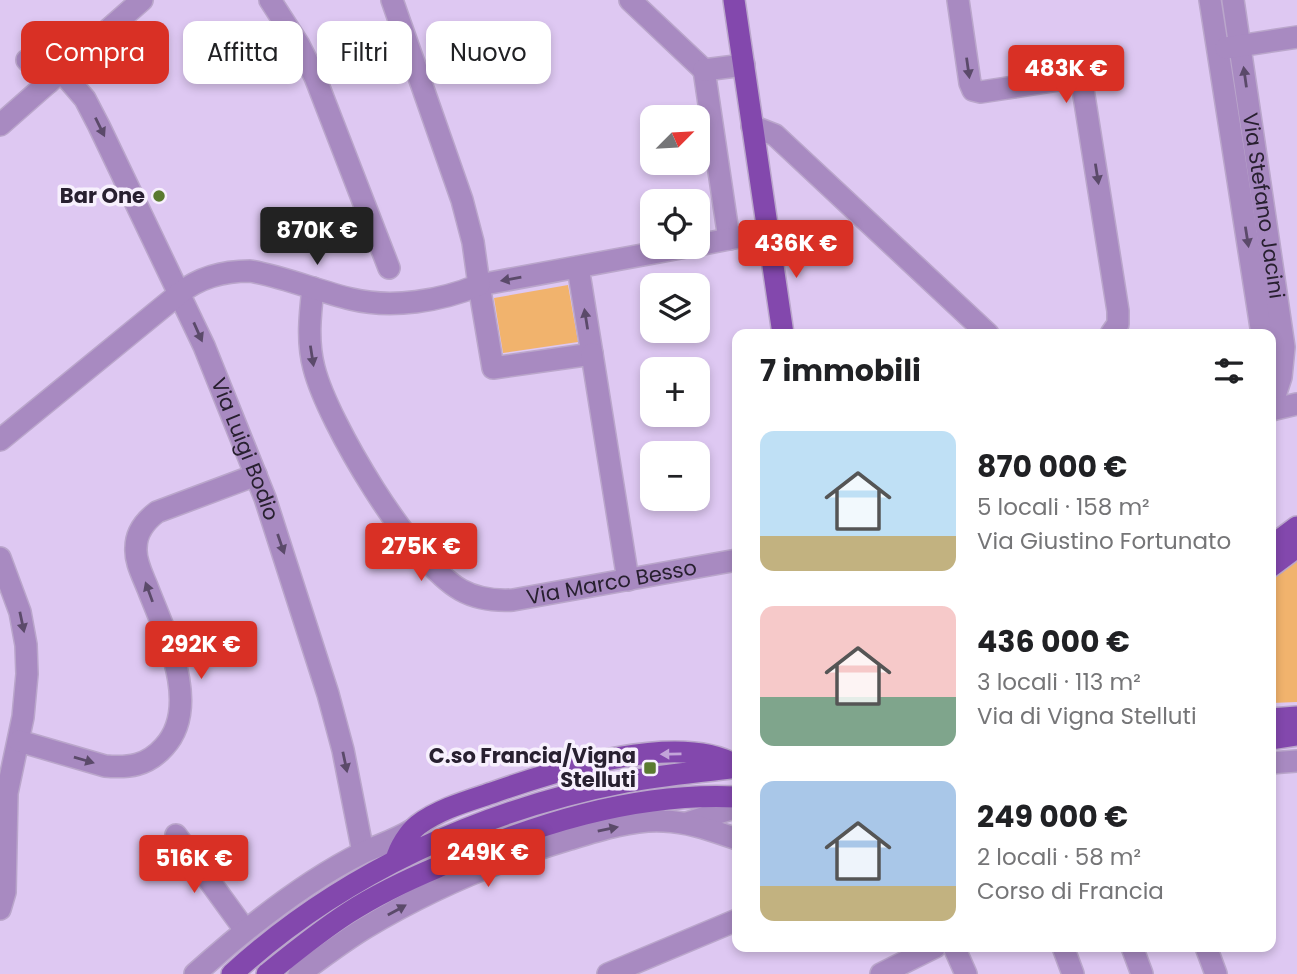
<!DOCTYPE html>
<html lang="it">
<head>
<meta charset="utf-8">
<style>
  body { margin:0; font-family:Poppins,sans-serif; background:#f6f6f6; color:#202124; height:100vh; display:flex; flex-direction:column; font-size:26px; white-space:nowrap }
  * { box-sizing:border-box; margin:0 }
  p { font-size:23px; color:#757577 }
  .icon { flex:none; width:38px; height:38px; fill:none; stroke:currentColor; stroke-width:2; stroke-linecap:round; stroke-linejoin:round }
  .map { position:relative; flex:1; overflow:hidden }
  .details { position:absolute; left:732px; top:329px; width:544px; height:623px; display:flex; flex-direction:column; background:#fff; border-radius:14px; box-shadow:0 4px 10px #0003 }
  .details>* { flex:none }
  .guide { position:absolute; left:21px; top:21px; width:606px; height:63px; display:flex; gap:14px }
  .needle { width:46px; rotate:66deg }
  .controls { position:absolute; left:640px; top:105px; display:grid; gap:14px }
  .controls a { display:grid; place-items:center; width:70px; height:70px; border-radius:14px; background:#fff; box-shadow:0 4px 10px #0003; font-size:35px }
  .price { position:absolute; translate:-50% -60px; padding:0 16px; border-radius:7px; background:#d93025; color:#fff; font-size:23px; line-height:46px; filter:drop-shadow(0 2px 4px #0008) }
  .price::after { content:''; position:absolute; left:50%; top:42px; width:21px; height:16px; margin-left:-10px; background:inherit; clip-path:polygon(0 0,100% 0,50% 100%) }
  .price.active { background:#222; color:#fff }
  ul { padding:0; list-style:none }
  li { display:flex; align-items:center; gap:21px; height:175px; padding:0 28px }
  li span { display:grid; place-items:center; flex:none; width:196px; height:140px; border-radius:14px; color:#555 }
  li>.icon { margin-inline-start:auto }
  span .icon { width:84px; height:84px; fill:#fffc; stroke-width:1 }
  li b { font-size:30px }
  h2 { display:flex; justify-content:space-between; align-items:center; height:84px; padding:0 28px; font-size:30px }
  .chip { padding:0 24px; border-radius:14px; background:#fff; box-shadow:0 4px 10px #0003; font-size:24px; line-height:63px }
  .chip.active { background:#d93025; color:#fff }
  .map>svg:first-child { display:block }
  .green { fill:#f1b36d }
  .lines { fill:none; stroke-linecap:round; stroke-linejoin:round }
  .minor-casing { stroke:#baa6cb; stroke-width:24 }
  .major-casing { stroke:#baa6cb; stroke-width:24 }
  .minor { stroke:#a88ac1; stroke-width:21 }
  .major { stroke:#8348ad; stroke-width:21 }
  .oneway { fill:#5b4a6a }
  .oneway2 { fill:#c3a4d9 }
  .poi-dot { fill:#5a7a30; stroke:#f7f0fd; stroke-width:2.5 }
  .labels { text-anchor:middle; stroke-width:7; stroke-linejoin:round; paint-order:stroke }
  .poi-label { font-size:21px; font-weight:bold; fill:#282030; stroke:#f7f0fd; text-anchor:end }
  .street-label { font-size:21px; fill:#282030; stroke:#f7f0fd }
</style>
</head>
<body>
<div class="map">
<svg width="1297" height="974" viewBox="0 0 1297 974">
  <rect width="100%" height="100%" fill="#dec8f2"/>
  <path class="green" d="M568,285L578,342L503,353L494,298Z
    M1297,559V702L1271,703L1270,578Z"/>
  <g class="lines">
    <defs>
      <g id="minor">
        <path d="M270,0L299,45L315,77L389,268"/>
        <path d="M630,0L704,70"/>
        <path d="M958,0L970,83L973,90L981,92L1072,78L1082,83L1118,311V324L1111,334"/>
        <path d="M1210,0L1262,334"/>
        <path id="s1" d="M1233,0L1284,347L1281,377L1270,411"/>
        <path d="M1226,48L1297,37"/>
        <path d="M27,60L48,83"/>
        <path d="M704,70L729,239L768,231"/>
        <path d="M704,70L744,65"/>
        <path id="s2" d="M61,71L85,99L99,126L204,346L265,498L328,694L343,750L363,852"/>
        <path d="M0,125L142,0"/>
        <path d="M752,126L775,135L988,334"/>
        <path d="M698,245L729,239"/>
        <path d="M578,267L592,354L493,368L479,285L686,247"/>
        <path id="s3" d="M313,288C310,315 307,342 314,368C328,423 411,562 461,590C477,599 494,601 513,600L737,560"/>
        <path d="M592,354L628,580"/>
        <path d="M1271,410L1297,404"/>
        <path d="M0,440L180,293C200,277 225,271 250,271C285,277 317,291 351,299C392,309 441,301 479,285L473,242L462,200L392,0"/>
        <path d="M0,558L20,612L26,645L27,674L23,717L7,793L5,892L0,909"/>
        <path d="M19,741L105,766C129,768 147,766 164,747C202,706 165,633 148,589C143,576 135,562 136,548C136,532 145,521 157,512L256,475"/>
        <path d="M1270,763L1297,761"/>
        <path d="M687,823L737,807"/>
        <path d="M176,835L245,930"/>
        <path d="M954,947L966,974"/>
        <path d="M1063,947L1073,974"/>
        <path d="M1132,947L1142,974"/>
        <path d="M1206,947L1216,974"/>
        <path d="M195,974C245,929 302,883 362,853C379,845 396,840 412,830"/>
        <path d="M299,974C320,959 342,942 365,928C430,889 498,860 570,839C599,830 634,819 664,821C690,822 713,831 737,839"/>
        <path d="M608,974L737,920"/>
        <path d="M881,974L935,947"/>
      </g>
      <path id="major" d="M734,0L783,334
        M1270,547L1297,527
        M1270,567L1297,547
        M1270,719L1297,717
        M1270,739L1297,735
        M396,860C399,848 409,832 418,825C439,809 468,801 492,793C551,772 677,731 735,765
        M232,974C341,874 481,810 626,782C662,775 700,772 737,767
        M267,974C293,953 320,931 348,913C376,895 407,880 438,867C531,825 634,792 737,797"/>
    </defs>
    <use href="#minor" class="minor-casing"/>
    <use href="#major" class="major-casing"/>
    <use href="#minor" class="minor"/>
    <use href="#major" class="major"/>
  </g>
  <defs><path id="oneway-solid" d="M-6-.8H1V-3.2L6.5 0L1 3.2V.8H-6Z" transform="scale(1.75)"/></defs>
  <g class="oneway">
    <use href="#oneway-solid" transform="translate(968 68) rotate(82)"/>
    <use href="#oneway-solid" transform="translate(1245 77) rotate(-98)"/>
    <use href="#oneway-solid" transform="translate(100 127) rotate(64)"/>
    <use href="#oneway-solid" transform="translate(1097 174) rotate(81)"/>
    <use href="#oneway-solid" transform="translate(1247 237) rotate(81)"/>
    <use href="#oneway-solid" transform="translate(511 279) rotate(170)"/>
    <use href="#oneway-solid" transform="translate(586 319) rotate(-99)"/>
    <use href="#oneway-solid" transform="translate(198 332) rotate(66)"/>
    <use href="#oneway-solid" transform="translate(312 356) rotate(81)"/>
    <use href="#oneway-solid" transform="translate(281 544) rotate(71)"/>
    <use href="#oneway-solid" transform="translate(149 592) rotate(-110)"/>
    <use href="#oneway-solid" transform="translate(22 622) rotate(78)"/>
    <use href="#oneway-solid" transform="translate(84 760) rotate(16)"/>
    <use href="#oneway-solid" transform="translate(345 762) rotate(78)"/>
    <use href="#oneway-solid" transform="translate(608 829) rotate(-12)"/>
    <use href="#oneway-solid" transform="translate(397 910) rotate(-29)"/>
  </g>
  <use class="oneway2" href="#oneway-solid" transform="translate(671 754) rotate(179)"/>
  <g class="poi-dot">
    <circle cx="159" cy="196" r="7"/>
    <rect x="643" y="761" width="14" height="14" rx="3.5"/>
  </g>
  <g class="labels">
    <g class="poi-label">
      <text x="145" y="203">Bar One</text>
      <text x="636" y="763">C.so Francia/Vigna<tspan x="636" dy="24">Stelluti</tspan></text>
    </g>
    <g class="street-label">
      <text dy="7" stroke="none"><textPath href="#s1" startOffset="208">Via Stefano Jacini</textPath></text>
      <text dy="7" stroke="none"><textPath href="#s2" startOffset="422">Via Luigi Bodio</textPath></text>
      <text dy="7" stroke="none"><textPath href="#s3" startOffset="504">Via Marco Besso</textPath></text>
    </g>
  </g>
</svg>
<div class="controls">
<a><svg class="needle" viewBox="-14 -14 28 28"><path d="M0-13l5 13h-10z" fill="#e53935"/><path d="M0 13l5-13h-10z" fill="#757577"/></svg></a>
<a><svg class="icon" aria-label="locate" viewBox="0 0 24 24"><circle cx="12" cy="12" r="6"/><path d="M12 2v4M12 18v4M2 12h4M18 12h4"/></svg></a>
<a><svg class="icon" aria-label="layers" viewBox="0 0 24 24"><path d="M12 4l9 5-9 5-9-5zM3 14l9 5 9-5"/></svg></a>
<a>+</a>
<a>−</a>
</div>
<b class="price" style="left:1066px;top:105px">483K €</b>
<b class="price active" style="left:317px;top:267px">870K €</b>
<b class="price" style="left:796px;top:280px">436K €</b>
<b class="price" style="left:421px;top:583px">275K €</b>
<b class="price" style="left:201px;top:681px">292K €</b>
<b class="price" style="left:488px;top:889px">249K €</b>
<b class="price" style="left:194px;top:895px">516K €</b>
<div class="guide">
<a class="chip active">Compra</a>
<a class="chip">Affitta</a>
<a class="chip">Filtri</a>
<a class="chip">Nuovo</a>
</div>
<section class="details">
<h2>7 immobili<svg class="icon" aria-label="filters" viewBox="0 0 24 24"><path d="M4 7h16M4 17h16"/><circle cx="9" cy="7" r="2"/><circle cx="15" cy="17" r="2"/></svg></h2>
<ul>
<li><span style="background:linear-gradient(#bfe0f5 75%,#c2b280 0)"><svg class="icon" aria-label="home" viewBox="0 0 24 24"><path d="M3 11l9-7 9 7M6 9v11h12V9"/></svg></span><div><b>870 000 €</b><p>5 locali · 158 m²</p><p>Via Giustino Fortunato</p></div></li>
<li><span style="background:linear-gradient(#f6c9c9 65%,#7fa58c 0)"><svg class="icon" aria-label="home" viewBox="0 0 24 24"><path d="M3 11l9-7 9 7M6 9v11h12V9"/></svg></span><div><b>436 000 €</b><p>3 locali · 113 m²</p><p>Via di Vigna Stelluti</p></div></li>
<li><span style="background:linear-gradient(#a9c7e8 75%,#c2b280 0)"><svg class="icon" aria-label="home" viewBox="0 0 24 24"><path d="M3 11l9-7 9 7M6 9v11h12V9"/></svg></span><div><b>249 000 €</b><p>2 locali · 58 m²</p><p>Corso di Francia</p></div></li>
</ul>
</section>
</div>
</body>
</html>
